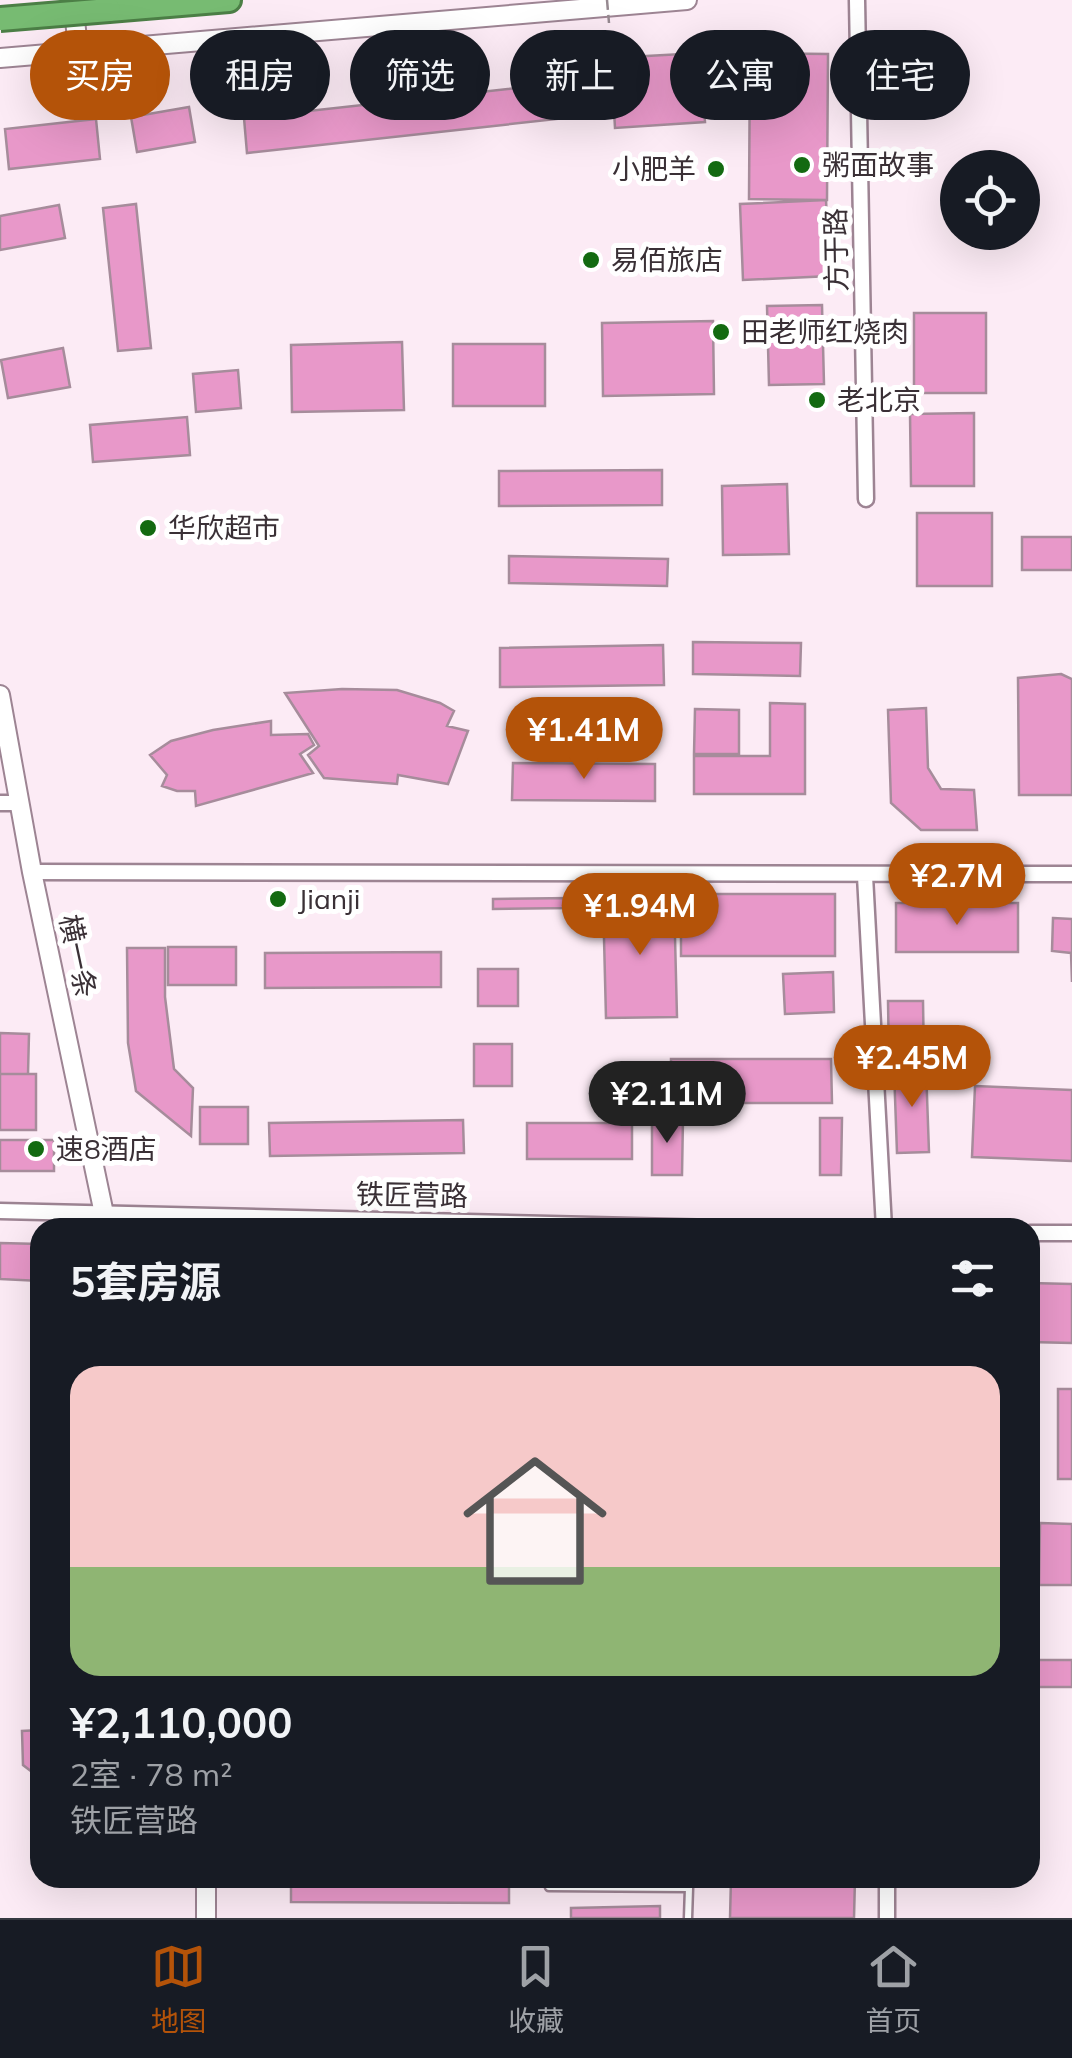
<!DOCTYPE html>
<html lang="zh">
<head>
<meta charset="utf-8">
<style>
  body { margin:0; font-family:Mulish,"Noto Sans SC",sans-serif; background:#20242c; color:#f1f3f6; height:100vh; display:flex; flex-direction:column; font-size:38px; white-space:nowrap }
  * { box-sizing:border-box; margin:0 }
  p { font-size:32px; color:#9ea1a6 }
  .icon { flex:none; width:55px; height:55px; fill:none; stroke:currentColor; stroke-width:2; stroke-linecap:round; stroke-linejoin:round }
  .map { position:relative; flex:1; overflow:hidden }
  .drawer { position:absolute; left:30px; top:1218px; width:1010px; height:670px; display:flex; flex-direction:column; background:#171b24; border-radius:30px; box-shadow:0 10px 40px #0002 }
  .drawer>* { flex:none }
  .guide { position:absolute; left:30px; top:30px; width:1012px; height:90px; display:flex; gap:20px }
  .fabs { position:absolute; left:940px; top:150px; display:grid; gap:20px }
  .fabs a { display:grid; place-items:center; width:100px; height:100px; border-radius:50%; background:#171b24; box-shadow:0 10px 40px #0002; font-size:50px }
  .price { position:absolute; translate:-50% -85px; padding:0 22px; border-radius:35px; background:#b45309; color:#fff; font-size:32px; line-height:65px; filter:drop-shadow(0 2px 5px #0008) }
  .price::after { content:''; position:absolute; left:50%; top:60px; width:30px; height:22px; margin-left:-15px; background:inherit; clip-path:polygon(0 0,100% 0,50% 100%) }
  .price.selected { background:#222; color:#fff }
  ul { padding:0; list-style:none }
  li { display:grid; align-content:center; gap:20px; height:530px; padding:0 40px }
  li+li { border-top:2px solid #363941 }
  li span { display:grid; place-items:center; height:310px; border-radius:30px; color:#555 }
  li>.icon { margin-inline-start:auto }
  span .icon { width:180px; height:180px; fill:#fffc; stroke-width:1 }
  li b { font-size:42px }
  h2 { display:flex; justify-content:space-between; align-items:center; height:120px; padding:0 40px; font-size:42px }
  .tag { padding:0 35px; border-radius:45px; background:#171b24; box-shadow:0 10px 40px #0002; font-size:35px; line-height:90px }
  .tag.selected { background:#b45309; color:#fff }
  .tab-bar { display:flex; justify-content:space-around; align-items:center; height:140px; border-top:2px solid #363941; background:#171b24; font-size:28px; color:#9ea1a6 }
  .tab-bar a { display:grid; justify-items:center; gap:5px }
  .tab-bar .selected { color:#b45309 }
  .map>svg:first-child { display:block }
  .building { fill:#e898c9; stroke:#a68c9b; stroke-width:2.5 }
  .lines { fill:none; stroke-linecap:round; stroke-linejoin:round }
  .service-casing { stroke:#9d8493; stroke-width:11 }
  .minor-casing { stroke:#9d8493; stroke-width:19 }
  .tertiary-casing { stroke:#9d8493; stroke-width:22 }
  .trunk-casing { stroke:#4c7f46; stroke-width:28 }
  .service { stroke:#fff; stroke-width:6 }
  .minor { stroke:#fff; stroke-width:14 }
  .tertiary { stroke:#fff; stroke-width:18 }
  .trunk { stroke:#77bb72; stroke-width:22 }
  .trunk-bridge-casing { stroke:#4c7f46; stroke-width:28; stroke-linecap:butt }
  .path-bridge { stroke:#968990; stroke-width:2.5; stroke-dasharray:10 5; stroke-linecap:butt }
  .trunk-bridge { stroke:#77bb72; stroke-width:22 }
  .poi-dot { fill:#136a11; stroke:#fff; stroke-width:4 }
  .labels { text-anchor:middle; stroke-width:10; stroke-linejoin:round; paint-order:stroke }
  .poi-label { font-size:28px; fill:#3a3036; stroke:#fff; text-anchor:start }
  .street-label { font-size:28px; fill:#3a3036; stroke:#fff }
</style>
</head>
<body>
<div class="map">
<svg width="1072" height="1918" viewBox="0 0 1072 1918">
  <rect width="100%" height="100%" fill="#fcebf5"/>
  <path class="building" d="M700,53L705,122L615,128L611,58Z
    M750,53L828,54L827,200L749,199Z
    M562,83L566,118L247,153L244,118Z
    M189,107L195,142L137,152L131,117Z
    M96,119L100,159L9,169L5,129Z
    M826,200L830,276L743,280L740,204Z
    M136,204L151,348L118,351L103,208Z
    M59,205L65,238L0,250V216Z
    M822,305L824,384L769,385L767,306Z
    M914,313H986V393H914Z
    M713,321L714,394L603,396L602,323Z
    M402,342L404,410L292,412L291,345Z
    M453,344H545V406H453Z
    M63,348L70,387L8,398L1,360Z
    M238,370L241,408L196,412L193,374Z
    M974,413V486H911L910,414Z
    M187,417L190,455L93,462L90,425Z
    M662,470V505L499,506V471Z
    M787,484L789,554L723,555L722,486Z
    M917,513H992V586H917Z
    M1022,537H1072V570H1022Z
    M509,556L668,559L667,586L509,583Z
    M693,642L801,643L800,676L693,674Z
    M663,645L664,685L500,687V648Z
    M1061,674L1072,679V795H1019L1018,678Z
    M342,689L397,690L440,703L454,711L447,726L468,731L448,784L398,775L397,784L324,778L308,755L319,746L285,693Z
    M770,703L805,704V794H694V756H770Z
    M926,708L928,768L941,789L974,790L977,830H921L891,803L888,710Z
    M695,709L739,710V754H694Z
    M271,721V735L308,734L314,745L300,754L313,773L196,806L195,791H177L162,786L167,775L150,755L171,741L213,730Z
    M513,763L655,764V801L512,800Z
    M681,894H835V956H681Z
    M674,897L677,1017L606,1018L603,898Z
    M571,898V908L493,909V899Z
    M896,903H1018V952H896Z
    M1053,918L1072,919V982L1071,953L1052,951Z
    M168,947H236V985H168Z
    M127,948H165V997L174,1069L193,1088L191,1136L136,1091L128,1043Z
    M441,952V987L265,988V953Z
    M478,969H518V1006H478Z
    M833,972L834,1012L785,1014L783,974Z
    M888,1001H923L924,1062L889,1063Z
    M0,1033L29,1034L28,1074H0Z
    M474,1044H512V1086H474Z
    M671,1059H831L832,1103H671Z
    M926,1068L929,1152L897,1153L894,1069Z
    M0,1074H36V1130H0Z
    M975,1086L1072,1090V1161L972,1157Z
    M200,1107H248V1144H200Z
    M652,1118H683L682,1175H652Z
    M820,1118H842L841,1175H820Z
    M463,1120L464,1153L270,1156L269,1123Z
    M527,1123H632V1159H527Z
    M0,1140H54V1171H0Z
    M0,1243L40,1244V1281L0,1279Z
    M1030,1283L1072,1284V1343L1030,1342Z
    M1058,1389H1072V1479H1058Z
    M1040,1523L1072,1524V1585H1039Z
    M1030,1660H1072V1687H1030Z
    M40,1730V1778L23,1765L22,1731Z
    M291,1878H509V1903L291,1902Z
    M731,1878H855L854,1918H730Z
    M937,1878H986V1882L937,1881Z
    M660,1906V1918H571V1908Z"/>
  <g class="lines">
    <defs>
      <path id="service" d="M549,1878V1887L689,1888L688,1918"/>
      <path id="minor" d="M857,0L866,499
        M0,803H18
        M32,872L1072,874
        M865,876L884,1228
        M0,1211L718,1228
        M1030,1233H1072
        M887,1918V1878"/>
      <path id="tertiary" d="M73,0L78,49
        M0,58L687,0
        M0,695L32,872L107,1228
        M206,1878V1918"/>
      <path id="trunk" d="M109,10L229,0"/>
    </defs>
    <use href="#service" class="service-casing"/>
    <use href="#minor" class="minor-casing"/>
    <use href="#tertiary" class="tertiary-casing"/>
    <use href="#trunk" class="trunk-casing"/>
    <use href="#service" class="service"/>
    <use href="#minor" class="minor"/>
    <use href="#tertiary" class="tertiary"/>
    <use href="#trunk" class="trunk"/>
    <defs>
      <path id="trunk-bridge" d="M0,19L109,10"/>
    </defs>
    <use href="#trunk-bridge" class="trunk-bridge-casing"/>
    <path class="path-bridge" d="M607,0L609,23"/>
    <use href="#trunk-bridge" class="trunk-bridge"/>
  </g>
  <g class="poi-dot">
    <circle cx="802" cy="165" r="10"/>
    <circle cx="716" cy="169" r="10"/>
    <circle cx="591" cy="260" r="10"/>
    <circle cx="721" cy="332" r="10"/>
    <circle cx="817" cy="400" r="10"/>
    <circle cx="148" cy="528" r="10"/>
    <circle cx="278" cy="899" r="10"/>
    <circle cx="36" cy="1149" r="10"/>
  </g>
  <g class="labels">
    <g class="poi-label">
      <text x="822" y="175">粥面故事</text>
      <text x="696" y="179" text-anchor="end">小肥羊</text>
      <text x="611" y="270">易佰旅店</text>
      <text x="741" y="342">田老师红烧肉</text>
      <text x="837" y="410">老北京</text>
      <text x="168" y="538">华欣超市</text>
      <text x="298" y="909">Jianji</text>
      <text x="56" y="1159">速8酒店</text>
    </g>
    <g class="street-label">
      <text transform="translate(836 250) rotate(-91)" y="10">方于路</text>
      <text transform="translate(78 956) rotate(78)" y="10">横一条</text>
      <text transform="translate(412 1195) rotate(1)" y="10">铁匠营路</text>
    </g>
  </g>
</svg>
<div class="fabs">
<a><svg class="icon" aria-label="locate" viewBox="0 0 24 24"><circle cx="12" cy="12" r="6"/><path d="M12 2v4M12 18v4M2 12h4M18 12h4"/></svg></a>
</div>
<b class="price" style="left:584px;top:782px">¥1.41M</b>
<b class="price" style="left:957px;top:928px">¥2.7M</b>
<b class="price" style="left:640px;top:958px">¥1.94M</b>
<b class="price" style="left:912px;top:1110px">¥2.45M</b>
<b class="price selected" style="left:667px;top:1146px">¥2.11M</b>
<div class="guide">
<a class="tag selected">买房</a>
<a class="tag">租房</a>
<a class="tag">筛选</a>
<a class="tag">新上</a>
<a class="tag">公寓</a>
<a class="tag">住宅</a>
</div>
<section class="drawer">
<h2>5套房源<svg class="icon" aria-label="filters" viewBox="0 0 24 24"><path d="M4 7h16M4 17h16"/><circle cx="9" cy="7" r="2"/><circle cx="15" cy="17" r="2"/></svg></h2>
<ul>
<li><span style="background:linear-gradient(#f6c9c9 65%,#8fb573 0)"><svg class="icon" aria-label="home" viewBox="0 0 24 24"><path d="M3 11l9-7 9 7M6 9v11h12V9"/></svg></span><div><b>¥2,110,000</b><p>2室 · 78 m²</p><p>铁匠营路</p></div></li>
</ul>
</section>
</div>
<nav class="tab-bar">
<a class="selected"><svg class="icon" aria-label="map" viewBox="0 0 24 24"><path d="M3 6l6-2 6 2 6-2v14l-6 2-6-2-6 2zM9 4v14M15 6v14"/></svg>地图</a>
<a><svg class="icon" aria-label="saved" viewBox="0 0 24 24"><path d="M7 4h10v16l-5-4-5 4z"/></svg>收藏</a>
<a><svg class="icon" aria-label="home" viewBox="0 0 24 24"><path d="M3 11l9-7 9 7M6 9v11h12V9"/></svg>首页</a>
</nav>
</body>
</html>
